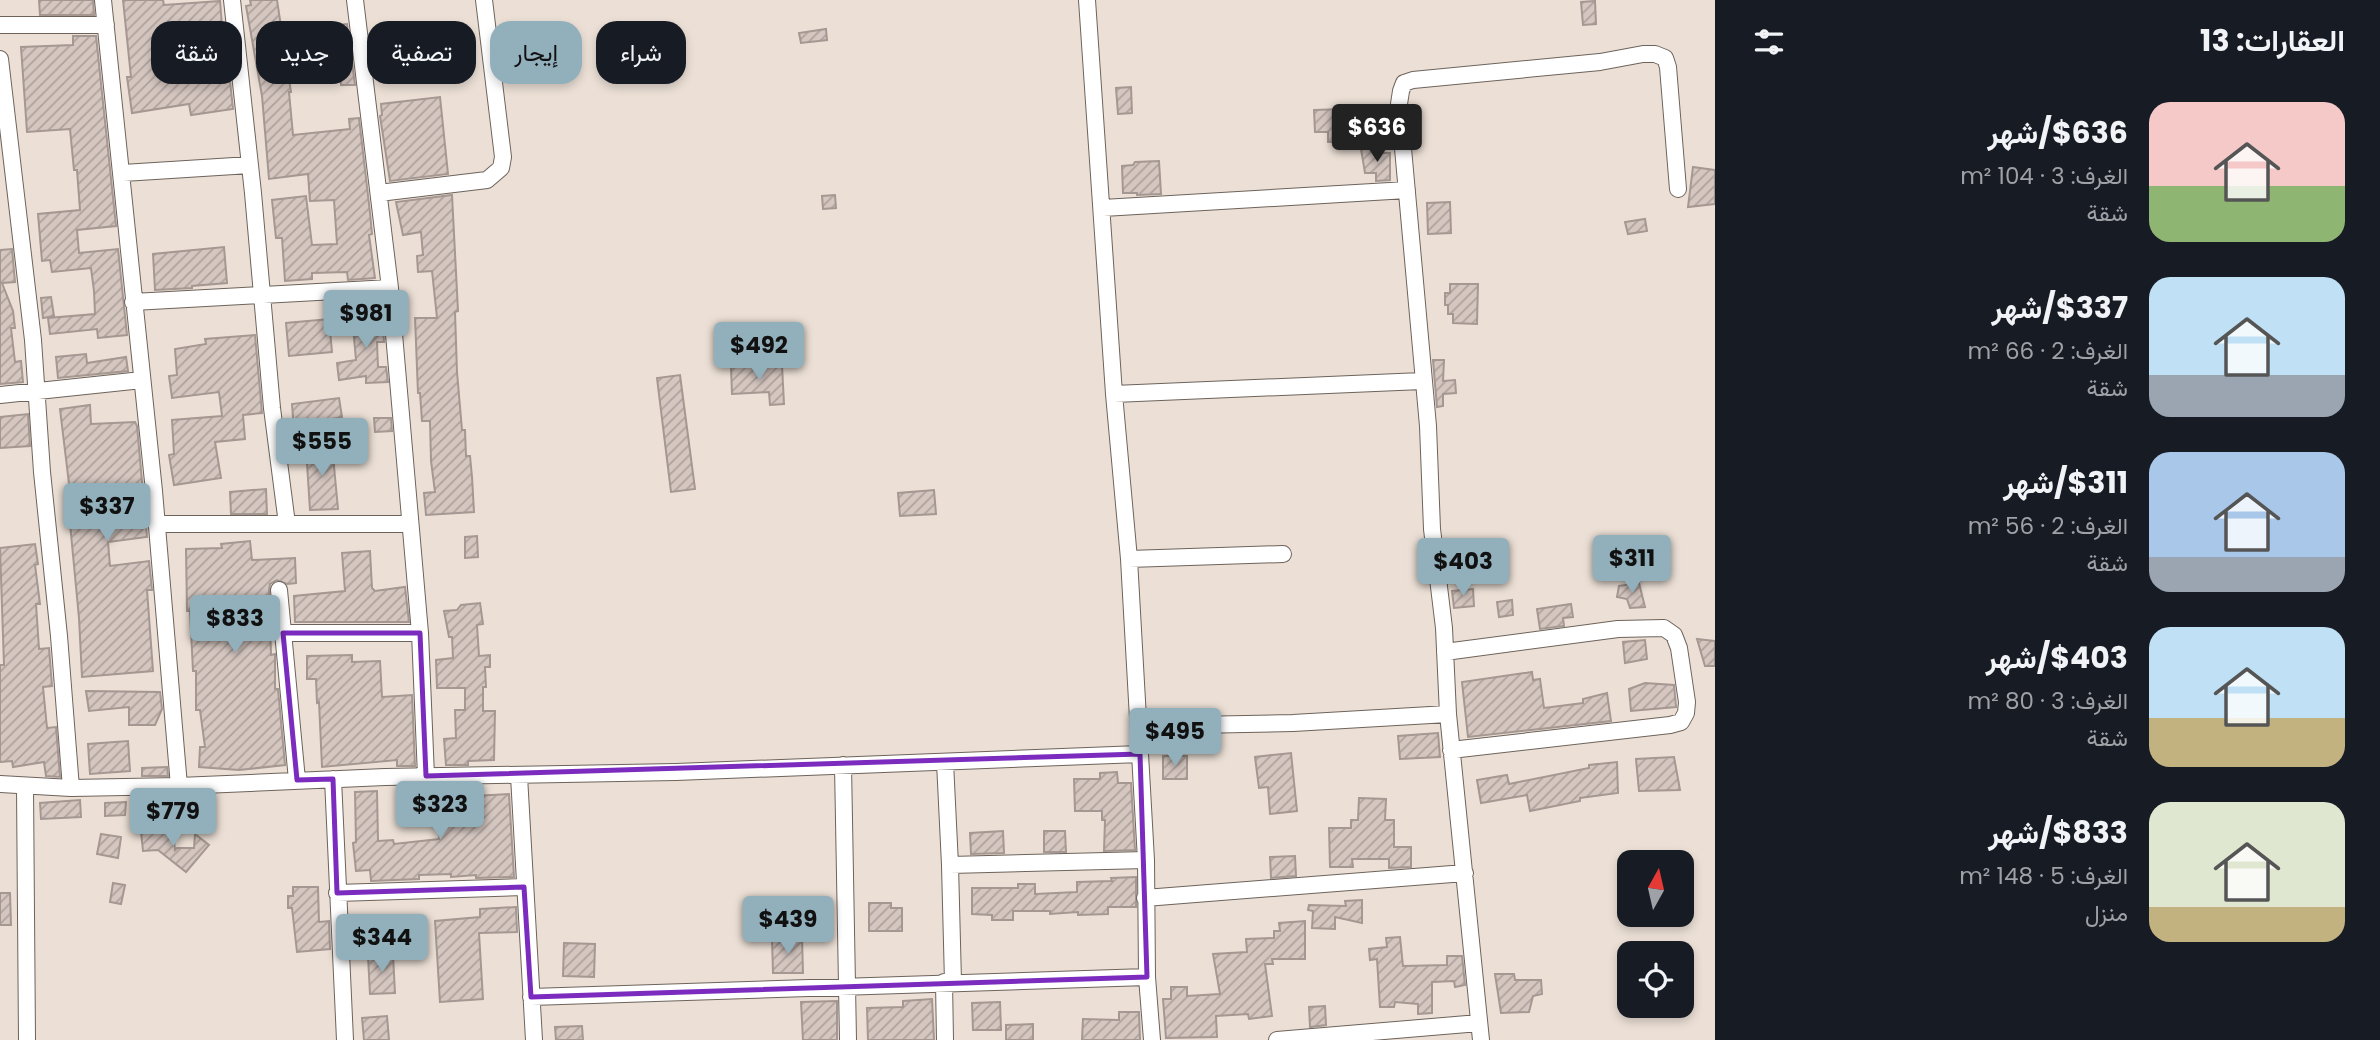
<!DOCTYPE html>
<html lang="ar">
<head>
<meta charset="utf-8">
<style>
  body { margin:0; font-family:Poppins,Vazirmatn,sans-serif; background:#242831; color:#f1f3f6; direction:rtl; height:100vh; display:flex; flex-direction:column; font-size:26px; white-space:nowrap }
  * { box-sizing:border-box; margin:0 }
  p { font-size:23px; color:#9ea1a6 }
  .icon { flex:none; width:38px; height:38px; fill:none; stroke:currentColor; stroke-width:2; stroke-linecap:round; stroke-linejoin:round }
  .map { position:relative; flex:1; overflow:hidden; direction:ltr }
  .sheet { display:flex; flex-direction:column; background:#171b24; width:665px }
  .sheet>* { flex:none }
  .top-card { position:absolute; left:21px; top:21px; width:665px; height:63px; direction:rtl; display:flex; gap:14px }
  .needle { width:46px; rotate:8deg }
  .buttons { position:absolute; left:1617px; top:850px; display:grid; gap:14px }
  .buttons a { display:grid; place-items:center; width:77px; height:77px; border-radius:14px; background:#171b24; box-shadow:0 4px 10px #0003; font-size:35px }
  .price { position:absolute; translate:-50% -60px; padding:0 16px; border-radius:7px; background:#92b0bc; color:#111; font-size:23px; line-height:46px; filter:drop-shadow(0 2px 4px #0008) }
  .price::after { content:''; position:absolute; left:50%; top:42px; width:21px; height:16px; margin-left:-10px; background:inherit; clip-path:polygon(0 0,100% 0,50% 100%) }
  .price.current { background:#222; color:#fff }
  ul { padding:0; list-style:none }
  li { display:flex; align-items:center; gap:21px; height:175px; padding:0 35px }
  li span { display:grid; place-items:center; flex:none; width:196px; height:140px; border-radius:21px; color:#555 }
  li>.icon { margin-inline-start:auto }
  span .icon { width:84px; height:84px; fill:#fffc; stroke-width:1 }
  li b { font-size:30px }
  h2 { display:flex; justify-content:space-between; align-items:center; height:84px; padding:0 35px; font-size:30px }
  .chip { padding:0 24px; border-radius:21px; background:#171b24; box-shadow:0 4px 10px #0003; font-size:24px; line-height:63px }
  .chip.current { background:#92b0bc; color:#111 }
  main { display:flex; flex:1; min-height:0 }
  .map>svg:first-child { display:block }
  .building { fill:url(#building-hatch); stroke:#a59791; stroke-width:2 }
  .lines { fill:none; stroke-linecap:round; stroke-linejoin:round }
  .minor-casing { stroke:#6d635b; stroke-width:18 }
  .minor { stroke:#fff; stroke-width:16 }
  .marked { fill:none; stroke:#7b2cbf; stroke-width:5; stroke-linejoin:round }
</style>
</head>
<body>
<main>
<section class="sheet">
<h2>العقارات: 13<svg class="icon" aria-label="filters" viewBox="0 0 24 24"><path d="M4 7h16M4 17h16"/><circle cx="9" cy="7" r="2"/><circle cx="15" cy="17" r="2"/></svg></h2>
<ul>
<li><span style="background:linear-gradient(#f6c9c9 60%,#8fb573 0)"><svg class="icon" aria-label="home" viewBox="0 0 24 24"><path d="M3 11l9-7 9 7M6 9v11h12V9"/></svg></span><div><b>$636/شهر</b><p>الغرف: 3 · 104 m²</p><p>شقة</p></div></li>
<li><span style="background:linear-gradient(#bfe0f5 70%,#9aa5b1 0)"><svg class="icon" aria-label="home" viewBox="0 0 24 24"><path d="M3 11l9-7 9 7M6 9v11h12V9"/></svg></span><div><b>$337/شهر</b><p>الغرف: 2 · 66 m²</p><p>شقة</p></div></li>
<li><span style="background:linear-gradient(#a9c7e8 75%,#9aa5b1 0)"><svg class="icon" aria-label="home" viewBox="0 0 24 24"><path d="M3 11l9-7 9 7M6 9v11h12V9"/></svg></span><div><b>$311/شهر</b><p>الغرف: 2 · 56 m²</p><p>شقة</p></div></li>
<li><span style="background:linear-gradient(#bfe0f5 65%,#c2b280 0)"><svg class="icon" aria-label="home" viewBox="0 0 24 24"><path d="M3 11l9-7 9 7M6 9v11h12V9"/></svg></span><div><b>$403/شهر</b><p>الغرف: 3 · 80 m²</p><p>شقة</p></div></li>
<li><span style="background:linear-gradient(#dfe7d0 75%,#c2b280 0)"><svg class="icon" aria-label="home" viewBox="0 0 24 24"><path d="M3 11l9-7 9 7M6 9v11h12V9"/></svg></span><div><b>$833/شهر</b><p>الغرف: 5 · 148 m²</p><p>منزل</p></div></li>
</ul>
</section>
<div class="map">
<svg width="1715" height="1040" viewBox="0 0 1715 1040">
  <defs>
    <pattern id="building-hatch" width="6" height="6" patternUnits="userSpaceOnUse" patternTransform="scale(1.75)"><rect width="6" height="6" fill="#d5c6c0"/><path d="M-1 1l2-2M0 6l6-6M5 7l2-2" fill="none" stroke="#aea29d"/></pattern>
  </defs>
  <rect width="100%" height="100%" fill="#ece0d6"/>
  <path class="building" d="M39,0H93L94,15H40Z
    M123,0H163L164,5L220,1L222,26L171,29L175,70H177L178,79L229,72L233,109L191,115L189,104L132,113L127,77H131Z
    M250,0H277L291,92H289L293,135L350,129L349,119L359,118L370,213L372,234L369,235L375,278L348,280L347,272L312,273V279L285,281L282,238H276L272,200L306,196L312,245L337,244L334,200L310,201L308,174L269,179L262,96L246,6L251,5Z
    M1595,1L1596,24L1583,25L1581,2Z
    M347,24L355,85H341L336,25Z
    M826,29L827,40L801,43L799,33Z
    M73,36H96L116,226L77,230L79,253L118,249L127,335L98,338L97,329L50,334L48,318L95,314L94,291L91,268L52,272L50,260L42,261L38,214L80,210L77,170H74L70,129L27,132L21,47L73,45Z
    M1131,87L1132,113L1118,114L1116,88Z
    M440,97L448,174L390,181L380,116L382,115L381,104Z
    M1375,108L1376,127L1346,129L1347,141L1328,142V132H1315L1314,110Z
    M1361,149H1381V153H1390V180L1376,181V173H1365Z
    M1159,161L1161,194L1137,195V193H1123L1122,166L1133,165L1135,162Z
    M1693,167L1715,170V204L1688,207Z
    M452,195L458,311L455,312L457,372L462,430H465L466,456H470L472,477L474,512L426,515L424,493L435,492L431,461L430,421H422L420,393H418L415,318H437L432,271L418,272L417,256L423,255L421,232L403,235L396,202Z
    M835,195L836,208L823,209L822,196Z
    M1450,202L1451,233L1428,234L1427,203Z
    M1645,219L1647,231L1628,234L1625,222Z
    M224,247L227,283L192,286V288L155,290L153,254Z
    M12,249L15,282L2,283L13,311L15,328H11L15,362L21,361L23,382L0,384V250Z
    M1450,284H1478L1477,324L1453,323V314H1448V305H1445V293H1450Z
    M51,297L54,316L43,318L41,298Z
    M382,313L384,342H377L378,367H386L388,382L366,383V376L339,380L337,363L356,360L352,315Z
    M329,319L332,352L289,356L286,323Z
    M255,335L262,413L243,415L245,439L215,442L221,478L174,485L169,455L174,454L172,420L222,416L219,392L172,398L169,376L177,375L175,349L206,344L205,339Z
    M86,354L87,363L126,357L128,371L58,378L56,357Z
    M1433,360H1444L1443,381L1455,380L1456,393L1443,394V406L1437,407Z
    M782,365L784,404L770,405L769,392L732,394L731,367Z
    M680,375L695,489L671,492L657,378Z
    M339,398L342,417L314,422L315,429L294,431L292,404Z
    M90,405L91,424L135,422L137,426L147,537L108,542L110,566L149,561L152,590H147L153,671L82,677L79,618L67,492H70L60,409Z
    M28,414L30,446L0,448V417Z
    M374,418H391L392,431L375,432Z
    M332,445L338,509L310,510L306,448Z
    M266,489L267,514H231L230,492Z
    M934,490L936,514L900,516L898,493Z
    M477,536L478,557L465,558V537Z
    M250,541L252,560L295,558L296,583L287,584L277,580L270,584L269,590L271,655L275,654V689H278L285,765L239,770L199,767L200,747H205L200,710H196V671H193L190,611H187L186,549L222,548L221,544Z
    M35,544L38,564L35,565L40,604H36L39,649L49,648L52,686L43,687L47,728L56,727L60,777L46,776L44,762L13,767L12,761L0,762V665H4L0,548Z
    M370,551L372,588L375,591L405,587L409,622H295L294,596L345,591L342,553Z
    M1639,583L1645,607L1630,608L1627,599L1617,597L1619,586Z
    M1473,589L1474,606L1454,608L1452,591Z
    M1512,600L1513,615L1499,617L1497,602Z
    M480,603L483,624L477,625L479,656L490,655V667H485L486,687H483V711H495L494,760L468,761V765H446L444,739L456,738L455,710H465V688H437L436,660L453,658L452,637H449L444,611L457,610L461,605Z
    M1571,604L1573,617L1563,618L1564,626L1540,629L1537,609Z
    M1697,639L1715,641V666H1705Z
    M1645,640L1647,659L1625,663L1623,642Z
    M352,655V662L380,661L382,697L412,695L415,766H397V760L322,767L319,702L317,703L316,679H307V656Z
    M1532,672L1533,680L1540,679L1544,708L1583,703V699L1607,693L1611,721L1468,737L1462,682Z
    M1645,683L1674,685L1676,707L1631,711L1629,689Z
    M86,691L160,692L162,709L155,725H129V707L89,711Z
    M1438,733L1440,757L1400,759L1398,736Z
    M128,741L130,771L90,774L88,744Z
    M1291,753L1297,811L1270,814L1268,787L1259,788L1255,757Z
    M1163,756H1187V779H1163Z
    M1674,757L1680,790L1639,791L1636,759Z
    M1617,762L1618,793L1580,798V801L1530,811L1527,795L1481,803L1477,780L1507,775L1509,784L1589,768V765Z
    M167,767L168,776H142V768Z
    M1117,772L1118,783H1131L1135,850L1104,851L1105,820H1102V811H1075L1074,779H1100V773Z
    M377,791L378,841L393,840L394,844L439,839L437,798L509,794L514,877L476,878V875L451,877V874L419,875V879L371,881L370,870L356,871L353,843L356,842L355,792Z
    M1359,798L1386,799L1385,820H1394V847H1411V867L1389,868V859H1352L1353,867H1330L1329,828H1351V820H1358Z
    M80,800L81,817L41,819L40,803Z
    M126,802L125,815L105,816V803Z
    M173,829L175,850L177,848H194L195,834L209,845L186,872L158,850L143,851L141,832Z
    M1003,831L1004,853L971,854L970,833Z
    M1044,831H1065L1066,852H1044Z
    M101,834L121,837L118,858L97,854Z
    M1295,856L1296,876L1271,878L1270,857Z
    M1136,877V907H1108V914L1078,915V912L1050,914V911H1013V920H992V915L972,914V888H1018V884H1035V894L1077,892V882L1112,881L1111,878Z
    M113,883L125,885L121,904L110,902Z
    M293,887H318L319,922L329,921L330,949L297,952L292,908H288V896H293Z
    M0,893H10L11,925H0Z
    M1362,900V923L1335,917V929L1312,928L1313,911L1308,910L1309,905L1346,906L1345,901Z
    M869,903H891V908H902V931H869Z
    M516,907L517,932L479,933L483,999L440,1002L435,921L480,917V909Z
    M1305,921V959H1272L1273,964H1265L1272,1016L1249,1019L1248,1014L1216,1016L1217,1037L1166,1038L1163,999H1171V987H1187V996L1220,994L1213,954L1247,952L1246,939L1274,938V931H1280L1279,923Z
    M1400,937L1403,966L1447,965V956H1462L1465,985L1455,987L1454,981L1432,982V1013L1418,1014V1004L1395,1002L1394,1007H1380L1377,959L1370,960L1369,949L1387,947L1386,938Z
    M802,938L803,973H773L772,939Z
    M564,943L595,944L594,977L563,976Z
    M393,955L395,993L370,994L368,956Z
    M1495,974H1514L1515,980H1541L1542,994L1533,996L1529,1012L1501,1013Z
    M932,999L934,1040H868L867,1008L903,1007V1001Z
    M837,1001V1040H803L801,1002Z
    M1000,1002L1001,1030H973L972,1003Z
    M1325,1006L1326,1025L1310,1027L1309,1007Z
    M1119,1012H1139L1140,1040H1082L1083,1019L1119,1020Z
    M387,1016L389,1040H364L362,1018Z
    M1033,1024V1040H1006V1025Z
    M582,1026L583,1040H556L555,1027Z"/>
  <g class="lines">
    <defs>
      <path id="minor" d="M103,0L154,491L179,786
        M355,0L390,288L420,633L426,776
        M1087,0L1114,394L1129,559L1146,860L1147,977L1152,1040
        M0,25H106
        M0,59L33,340L42,472L59,636L71,788
        M123,173L250,165
        M379,193L487,180L501,168L503,157L484,0
        M1103,208L1407,190
        M133,302L390,288
        M1114,394L1422,381
        M0,395L142,380
        M156,524H287L272,408L253,193L232,0
        M287,524H410
        M1129,559L1283,554
        M279,590L297,780
        M283,633H420
        M1445,652L1618,629L1664,628L1674,635L1679,648L1687,702L1686,713L1681,722L1670,725L1451,750
        M1140,726L1293,723L1448,714
        M945,762L950,865L953,982
        M843,765L848,1040
        M519,776L534,1040
        M333,779L345,1040
        M0,784L71,788L179,786L385,777L676,772L1140,754
        M25,787L27,1040
        M950,865L1146,860
        M337,893L524,887
        M1145,898L1465,873
        M944,982L945,1040
        M531,997L1147,977
        M1277,1040L1479,1023
        M1481,1040L1448,714L1444,628L1432,529L1428,426L1399,104L1401,91L1404,83L1413,80L1600,62L1643,54H1655L1665,58L1668,67L1678,189"/>
    </defs>
    <use href="#minor" class="minor-casing"/>
    <use href="#minor" class="minor"/>
  </g>
  <path class="marked" d="M283,633H420L426,776L1140,754L1147,977L531,997L524,887L337,893L333,779L297,780Z"/>
</svg>
<div class="buttons">
<a><svg class="needle" viewBox="-14 -14 28 28"><path d="M0-13l5 13h-10z" fill="#e53935"/><path d="M0 13l5-13h-10z" fill="#9ea1a6"/></svg></a>
<a><svg class="icon" aria-label="locate" viewBox="0 0 24 24"><circle cx="12" cy="12" r="6"/><path d="M12 2v4M12 18v4M2 12h4M18 12h4"/></svg></a>
</div>
<b class="price current" style="left:1377px;top:164px">$636</b>
<b class="price" style="left:366px;top:350px">$981</b>
<b class="price" style="left:759px;top:382px">$492</b>
<b class="price" style="left:322px;top:478px">$555</b>
<b class="price" style="left:107px;top:543px">$337</b>
<b class="price" style="left:1632px;top:595px">$311</b>
<b class="price" style="left:1463px;top:598px">$403</b>
<b class="price" style="left:235px;top:655px">$833</b>
<b class="price" style="left:1175px;top:768px">$495</b>
<b class="price" style="left:440px;top:841px">$323</b>
<b class="price" style="left:173px;top:848px">$779</b>
<b class="price" style="left:788px;top:956px">$439</b>
<b class="price" style="left:382px;top:974px">$344</b>
<div class="top-card">
<a class="chip">شراء</a>
<a class="chip current">إيجار</a>
<a class="chip">تصفية</a>
<a class="chip">جديد</a>
<a class="chip">شقة</a>
</div>
</div>
</main>
</body>
</html>
